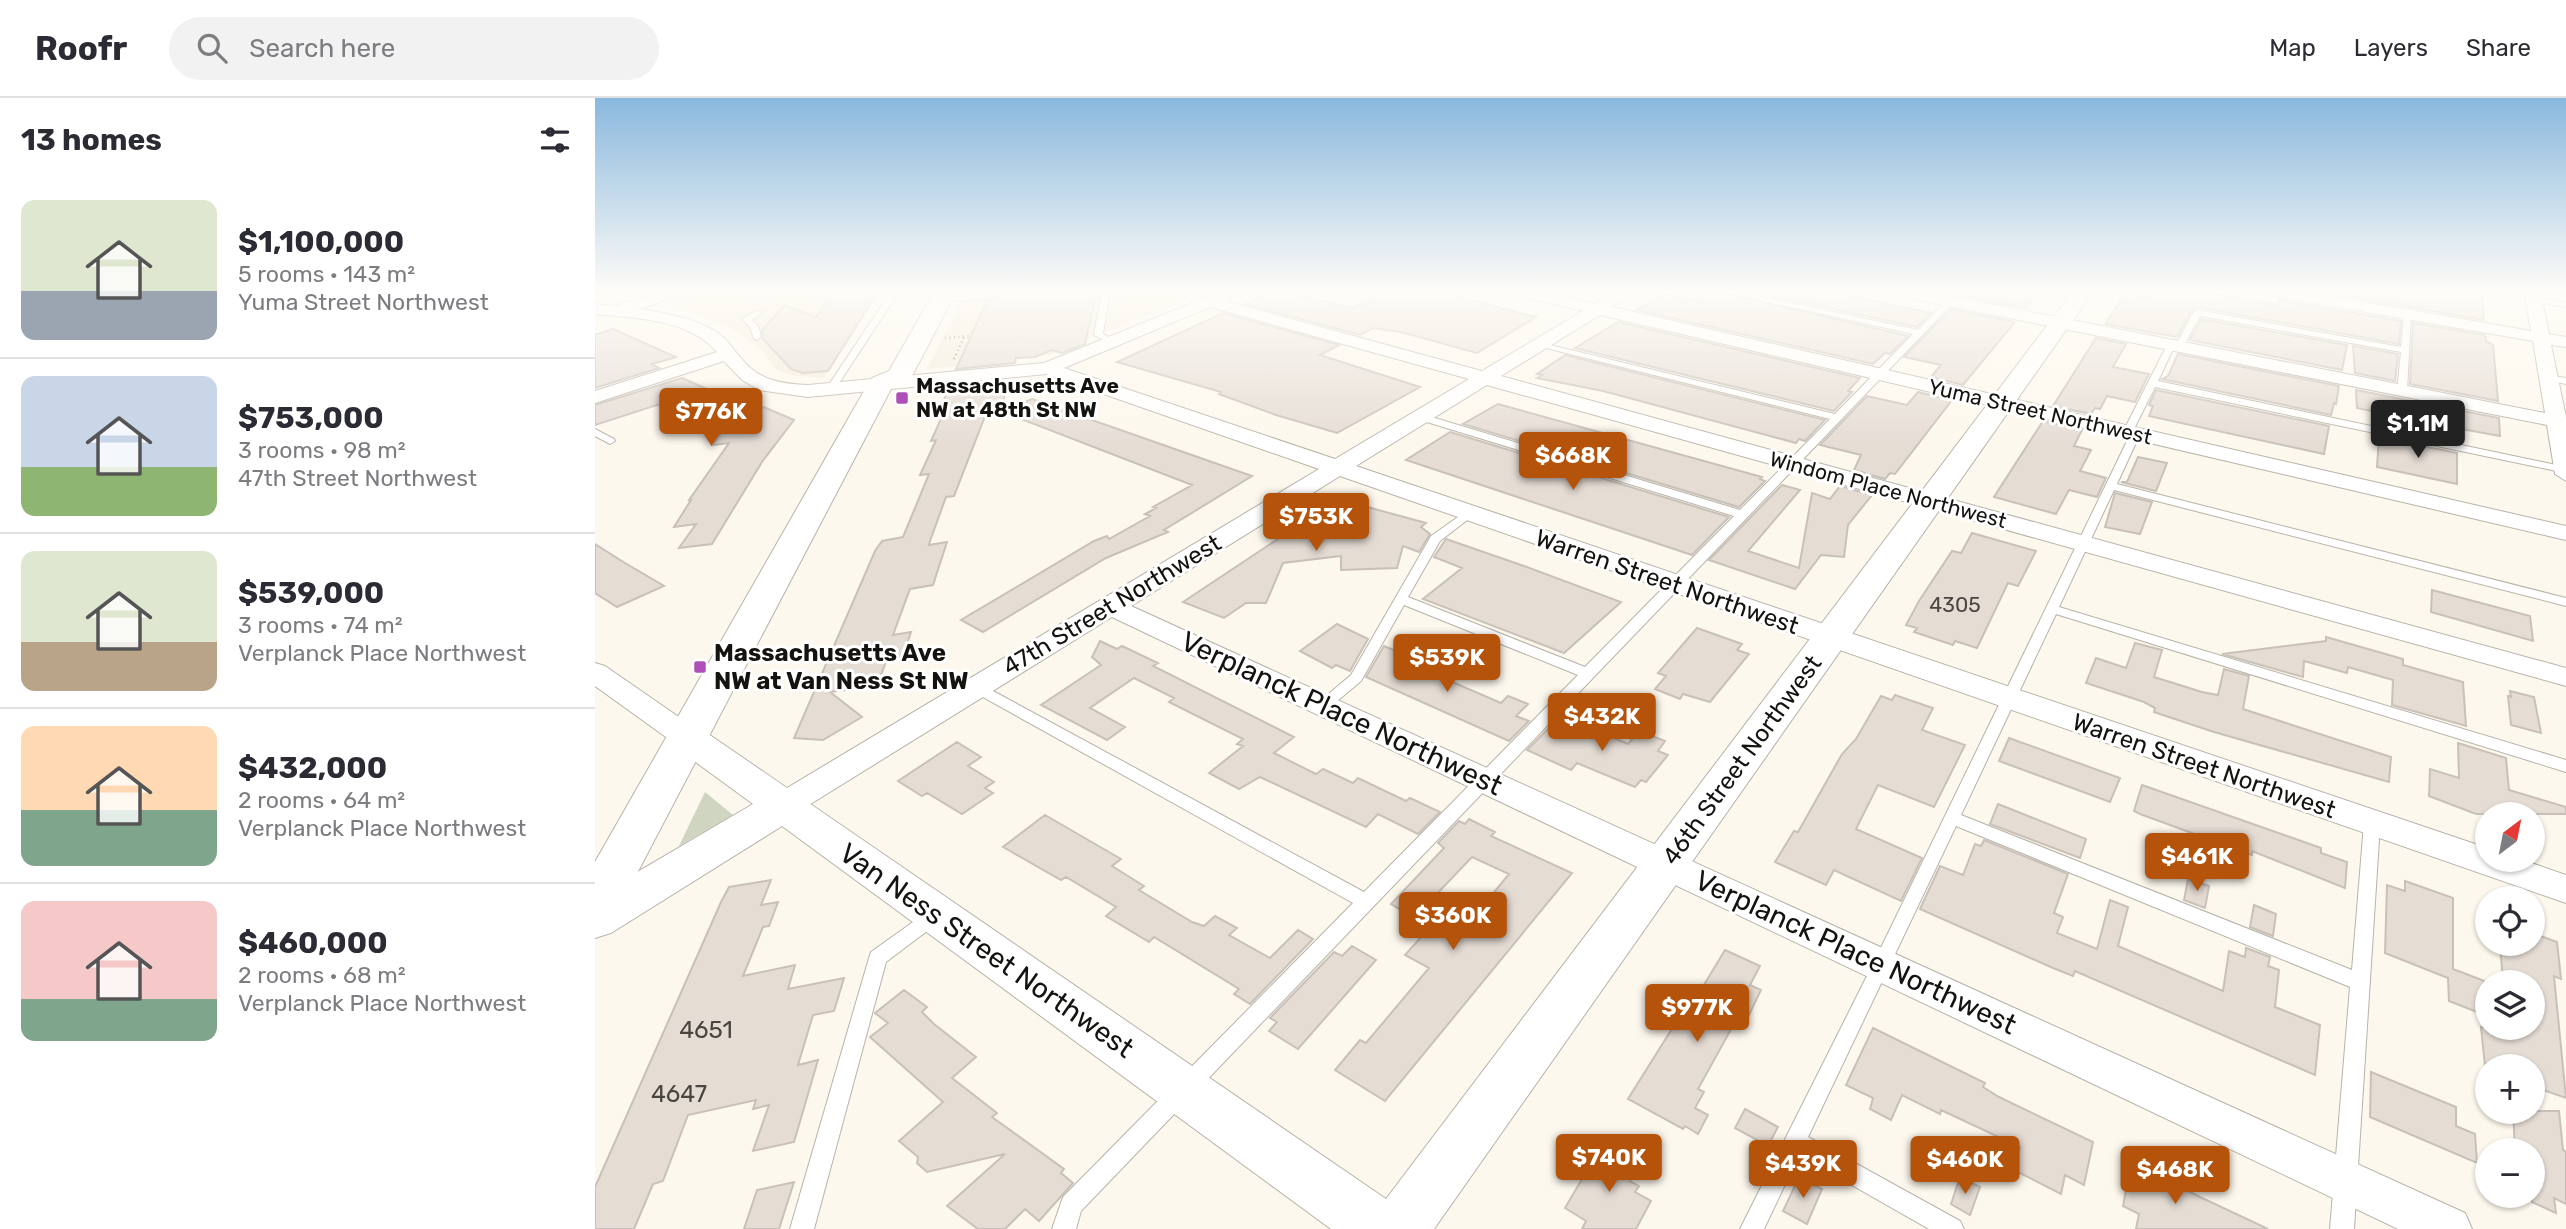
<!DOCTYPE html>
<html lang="en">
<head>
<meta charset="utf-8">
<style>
  body { margin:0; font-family:Rubik,sans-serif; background:#f2f2f3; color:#2b2b33; height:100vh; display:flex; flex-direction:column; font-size:26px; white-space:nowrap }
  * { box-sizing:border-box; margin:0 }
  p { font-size:23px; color:#7c7c81 }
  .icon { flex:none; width:38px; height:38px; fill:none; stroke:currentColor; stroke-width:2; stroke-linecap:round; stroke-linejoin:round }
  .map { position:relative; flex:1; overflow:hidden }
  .sheet { display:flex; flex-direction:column; background:#fff; width:595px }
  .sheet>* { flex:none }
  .needle { width:46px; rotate:32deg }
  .fabs { position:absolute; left:1880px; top:704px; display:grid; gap:14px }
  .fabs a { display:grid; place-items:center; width:70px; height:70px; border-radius:50%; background:#fff; box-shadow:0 2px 5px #0004; font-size:35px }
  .price { position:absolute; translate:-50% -60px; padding:0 16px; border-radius:7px; background:#b45309; color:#fff; font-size:23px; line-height:46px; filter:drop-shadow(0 2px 4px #0008) }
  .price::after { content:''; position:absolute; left:50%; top:42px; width:21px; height:16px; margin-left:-10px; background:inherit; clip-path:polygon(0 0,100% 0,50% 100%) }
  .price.current { background:#222; color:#fff }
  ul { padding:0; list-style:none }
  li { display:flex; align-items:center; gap:21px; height:175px; padding:0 21px }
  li+li { border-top:2px solid #e1e1e2 }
  li span { display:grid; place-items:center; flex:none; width:196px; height:140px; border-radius:14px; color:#555 }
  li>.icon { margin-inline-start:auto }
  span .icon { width:84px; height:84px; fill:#fffc; stroke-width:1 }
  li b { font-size:30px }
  h2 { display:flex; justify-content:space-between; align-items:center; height:84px; padding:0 21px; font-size:30px }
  header { display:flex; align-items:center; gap:42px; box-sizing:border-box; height:98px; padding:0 35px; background:#fff; border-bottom:2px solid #e1e1e2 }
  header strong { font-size:33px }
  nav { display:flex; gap:38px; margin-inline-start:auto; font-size:24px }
  .search { width:490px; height:63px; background:#f2f2f3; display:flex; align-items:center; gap:18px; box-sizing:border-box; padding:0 24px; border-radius:38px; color:#7c7c81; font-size:26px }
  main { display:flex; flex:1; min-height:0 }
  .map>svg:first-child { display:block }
  .built { fill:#f4ebda }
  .green { fill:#cfd5c0 }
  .building { fill:#e5dcd4; stroke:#c9c1b9; stroke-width:2 }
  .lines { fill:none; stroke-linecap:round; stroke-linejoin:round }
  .service-casing { stroke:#b8b3a9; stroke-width:2 }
  .minor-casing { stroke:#b8b3a9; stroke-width:2 }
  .tertiary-casing { stroke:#b8b3a9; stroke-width:2 }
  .primary-casing { stroke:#b8b3a9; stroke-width:2 }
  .path { stroke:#817d76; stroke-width:2.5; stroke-dasharray:1 3.5; stroke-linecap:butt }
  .service { fill:#fff; fill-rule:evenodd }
  .minor { fill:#fff; fill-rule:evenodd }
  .tertiary { fill:#fff; fill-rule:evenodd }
  .primary { fill:#fff; fill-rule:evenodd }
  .poi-dot { fill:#af50b9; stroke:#fff; stroke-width:2.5 }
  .labels { text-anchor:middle; stroke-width:6; stroke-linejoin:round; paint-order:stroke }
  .far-poi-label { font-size:21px; font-weight:bold; fill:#151310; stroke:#fff; text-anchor:start }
  .far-street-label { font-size:21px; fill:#151310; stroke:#fff }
  .number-label { font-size:21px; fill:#494541 }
  .street-label { font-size:24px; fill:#151310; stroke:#fff }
  .poi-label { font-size:24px; font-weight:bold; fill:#151310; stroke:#fff; text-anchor:start }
  .near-number-label { font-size:24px; fill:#494541 }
  .near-street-label { font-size:28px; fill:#151310; stroke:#fff }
</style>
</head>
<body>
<header>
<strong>Roofr</strong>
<div class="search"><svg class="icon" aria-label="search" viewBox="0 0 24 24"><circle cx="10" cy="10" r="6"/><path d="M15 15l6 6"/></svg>Search here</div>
<nav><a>Map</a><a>Layers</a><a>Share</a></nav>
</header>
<main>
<section class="sheet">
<h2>13 homes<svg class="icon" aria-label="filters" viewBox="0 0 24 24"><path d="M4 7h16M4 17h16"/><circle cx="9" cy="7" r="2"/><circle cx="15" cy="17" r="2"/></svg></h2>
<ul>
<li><span style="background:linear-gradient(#dfe7d0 65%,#9aa5b1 0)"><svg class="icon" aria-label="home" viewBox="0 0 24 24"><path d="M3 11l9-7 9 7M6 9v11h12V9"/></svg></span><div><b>$1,100,000</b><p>5 rooms · 143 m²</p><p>Yuma Street Northwest</p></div></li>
<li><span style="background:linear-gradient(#c9d6e8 65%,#8fb573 0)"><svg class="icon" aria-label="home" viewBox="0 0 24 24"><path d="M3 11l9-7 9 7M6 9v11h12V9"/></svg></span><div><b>$753,000</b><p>3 rooms · 98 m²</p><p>47th Street Northwest</p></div></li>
<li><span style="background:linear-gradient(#dfe7d0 65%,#b9a48a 0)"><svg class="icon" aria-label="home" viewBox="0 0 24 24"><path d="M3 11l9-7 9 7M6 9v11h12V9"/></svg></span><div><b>$539,000</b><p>3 rooms · 74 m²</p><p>Verplanck Place Northwest</p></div></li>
<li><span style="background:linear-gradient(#ffd9b3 60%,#7fa58c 0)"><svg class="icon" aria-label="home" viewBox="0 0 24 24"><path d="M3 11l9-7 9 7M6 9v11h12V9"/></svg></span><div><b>$432,000</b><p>2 rooms · 64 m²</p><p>Verplanck Place Northwest</p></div></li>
<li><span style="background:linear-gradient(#f6c9c9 70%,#7fa58c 0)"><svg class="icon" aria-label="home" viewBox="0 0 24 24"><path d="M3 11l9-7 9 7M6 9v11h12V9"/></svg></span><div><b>$460,000</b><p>2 rooms · 68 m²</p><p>Verplanck Place Northwest</p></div></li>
</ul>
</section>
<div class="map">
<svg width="1971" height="1131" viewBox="0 0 1971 1131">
  <rect width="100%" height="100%" fill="#fdf8ed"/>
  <path class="built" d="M114,192H287L228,280L195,277L180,271L167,252L132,228L69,205Z
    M371,192H615L454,257L332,271Z"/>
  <path class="green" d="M110,694L138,717L84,748Z"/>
  <path class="building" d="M240,192H284L233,273L208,275L196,271L168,241L167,233L189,207L221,219Z
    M426,192H502L490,246L467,255L456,252L440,259L421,260L420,265L361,271L392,203L399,202V195Z
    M681,192L758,210L794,192H881L867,200L941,219L882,255L806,234L778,230L765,237L650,206Z
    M1102,192H1116L1313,238L1295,256L1290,255L1278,266L1042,212L1067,196L1101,203Z
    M1149,192H1228L1336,215L1322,229Z
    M1374,192L1415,195L1418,192H1443L1431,210L1368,198Z
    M1563,192H1596L1683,207L1684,202L1806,223L1804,246L1602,209L1596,214L1582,239L1510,226L1529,197L1559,199Z
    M1718,192H1887L1889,222Z
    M1356,211L1420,224L1368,287L1336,279L1346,267L1309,259Z
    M628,215L744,247L725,257L825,289L742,335L681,317L624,296L626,294L522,264Z
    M1606,221L1752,247L1747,272L1595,242Z
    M1023,224L1265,280L1253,293L1257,294L1239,313L980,250Z
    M1818,225L1890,237L1891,243L1898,247L1903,303L1815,286Z
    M18,231L81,259L57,266L64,270L0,290V237Z
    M1501,240L1531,246L1518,269L1554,276L1540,304L1512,298L1505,311L1500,310L1496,316L1458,308Z
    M1758,248L1803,256L1800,283L1760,275Z
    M1583,256L1744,288L1741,306L1739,305L1736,317L1567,281L1573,278Z
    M970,257L1230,322L1210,343L1204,341L1201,345L1008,293L942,280L947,277L942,276Z
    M87,280L148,307L162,312L169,309L199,322L167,364L117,446L84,450L101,426L79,429L96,402H94L134,345L118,347L127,333L68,305L0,327V307Z
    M402,283L413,287L405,312L394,308L359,398L351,399L335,443L334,447L352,444L338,487L315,491L298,537L316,534L308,558L292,561L282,588L235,594L267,619L228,642L199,640L280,453L287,443L308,439L334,376L325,377L341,342L336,343L349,314H345L354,288Z
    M1561,292L1734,328L1729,356L1554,318L1558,308L1554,307Z
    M1761,292L1904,320L1905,338L1861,330L1862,343L1785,327V315L1762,310Z
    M1323,294L1357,302L1300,376L1295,375L1290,381L1259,372L1266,357L1225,347L1272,298L1312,307Z
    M437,301L657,378L569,432L573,434L511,460L388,534L366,522L499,443L512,438L514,441L555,418L550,416L561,410L558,409L597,387L408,314Z
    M903,306L1167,379L1165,381L1170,383L1144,409L868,326Z
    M1448,323L1487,332L1479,348L1496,352L1485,373L1511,380L1502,399L1474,392L1461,416L1399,399Z
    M855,334L1134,419L1097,457L1094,456L811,362Z
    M1784,339L1862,355V386L1782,369Z
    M1543,359L1572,365L1561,393L1526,384H1532Z
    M1187,387L1205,392L1153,453L1204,470L1217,395L1235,401L1245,388L1277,397L1253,427L1249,459L1226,457L1200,491L1114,462Z
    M1520,395L1557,404L1545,436L1510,429Z
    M743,401L831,425L826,429L835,436L824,454L808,448L802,470L746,472V458L688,465L671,505H651L629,520L588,504Z
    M1377,435L1441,453L1423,488L1413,485L1382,550L1360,543L1358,547L1319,534L1322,530L1311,527L1324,503L1357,453L1366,455Z
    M851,441L929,468L1026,504L969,555L828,501L867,470L839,459Z
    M0,446L30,465L69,488L22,509L0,495Z
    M1837,492L1935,518L1938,543L1836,514Z
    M742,526L773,541L755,573L741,567L737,570L705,553Z
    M1102,530L1147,546L1142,552L1154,556L1115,604L1088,596L1085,601L1060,591L1071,578L1063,575Z
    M1731,539L1808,561V567L1868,584L1871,628L1797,607L1798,582L1753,569L1752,575L1709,563L1708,579L1627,556L1731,543Z
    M505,543L522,551L527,548L563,565L558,568L699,639L679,655L721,676L728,671L758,685L763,680L811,703L815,700L845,714L823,736L783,716L771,729L665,679L644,691L614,675L648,648L642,646L648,641L574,604L579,600L539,580L495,610L530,629L512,642L446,607L506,567L497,559Z
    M1540,545L1567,552L1559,579L1607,594L1623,597L1629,571L1654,578L1648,611L1796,659L1794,684L1619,634L1559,614L1560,610L1549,604L1491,585L1501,560L1531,570Z
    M789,548L847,572L841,577L906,605L913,598L933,606L921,618L934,623L914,643L771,579Z
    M1915,593L1939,599L1946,635L1916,627L1913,598L1916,599Z
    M1300,597L1338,610L1327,632L1370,647L1339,709L1283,687L1261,731L1327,760L1306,803L1239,772L1231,787L1180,764L1199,733L1203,734L1247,656L1261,641L1286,598L1297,602Z
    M976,622L1033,646L1044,633L1070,643L1063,653L1073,657L1051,684L1046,682L1040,689L982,665L976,672L932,652L953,631L964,635Z
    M1414,640L1525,680L1515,704L1404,663Z
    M362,644L386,659L373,668L399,684L390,690L398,695L367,716L332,695L327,698L303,683Z
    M1863,645L1911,660L1914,692L1971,709V716H1881L1834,698L1835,671L1864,680Z
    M1547,687L1726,750V755L1752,764L1750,790L1657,753V757L1545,716L1539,713Z
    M1403,706L1491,741L1485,760L1395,726Z
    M450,717L526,761L517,768L549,788L544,792L597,824L609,828L620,818L642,830L634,837L675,860L703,832L718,841L655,906L639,896L644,891L559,839L554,844L511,818L521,809L471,779L466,782L408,749Z
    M874,721L900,734L896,738L977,775L790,1003L740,972L765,942L771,945L834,870L810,857L835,829L860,842L914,776L877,759L819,820L796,806L849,750L843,745L864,723L870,726Z
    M1389,742L1473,776L1459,815L1468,819L1462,835L1502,851L1515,802L1533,809L1523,848L1628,893L1634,853L1650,859L1651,850L1675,859L1673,868L1684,872L1680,909L1725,927L1720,977L1480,873L1478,878L1458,870L1325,811L1345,768L1368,777L1380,746L1386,748Z
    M1593,781L1614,788L1610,810L1589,802Z
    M176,782L166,807L183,804L174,828L168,829L148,878L200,867L193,891L249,880L239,913L218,917L203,967L223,962L199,1044L158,1053L174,1007L158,1011L161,1002L93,1017L68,1083L58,1086L39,1131H0V1089L126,804L134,789Z
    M1810,783L1858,800V871L1892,884V918L1854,903L1853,880L1790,855L1792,787L1810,793Z
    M1659,807L1681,816L1678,838L1655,829Z
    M1937,835L1962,844L1966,881L1959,878L1971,1000L1937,988V968H1890L1886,929H1937V884H1908L1905,845H1937Z
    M757,848L781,862L703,951L674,933L682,924L675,920L739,854L747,858Z
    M1130,852L1165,868L1155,887L1166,892L1153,919L1145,915L1103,991L1109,994L1100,1010L1113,1017L1103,1036L1090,1028L1088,1031L1033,1001L1088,913L1092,915Z
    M309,892L332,909L327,914L339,926L381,959L357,980L402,1015L397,1019L469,1071L466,1075L478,1085L444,1123L430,1111L410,1131H383L352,1108L410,1056L332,1074L322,1065L323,1059L304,1043L348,1004L275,939L293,925L280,915Z
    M1278,930L1390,985L1388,989L1404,999L1498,1044L1489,1087L1470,1077L1466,1096L1419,1072L1425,1049L1346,1012L1345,1016L1307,997L1296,1022L1275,1011L1278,1000L1251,987Z
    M1776,974L1861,1009V1028L1880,1036L1882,1065L1775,1019Z
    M1150,1011L1183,1029L1173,1048L1140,1030Z
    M1918,1013H1964L1968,1052L1971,1054V1106L1959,1100L1961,1115L1937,1104V1052H1920Z
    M1007,1047L1043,1068L1035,1083L1044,1088L1040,1094L1056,1103L1041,1131H987L991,1123L970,1110Z
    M1536,1064L1605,1099L1673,1131H1541L1544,1116L1528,1108Z
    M1204,1079L1227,1091L1212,1126L1188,1113Z
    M1365,1079L1385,1089L1375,1117L1356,1106Z
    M199,1084L184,1131H149L162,1092Z"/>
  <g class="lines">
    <defs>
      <path id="service" d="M297,192H305L239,293H233L231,291Z
        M507,192H515L508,236L520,242L521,244L517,247L499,237Z
        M1118,192H1135L1323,232L1352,202L1359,204L486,1113L481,1131H457L468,1099L758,805L377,593L375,590L377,587H387L769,794L983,577L809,507L766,583L734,610H724L722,607L724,604L756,577L836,438L870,414L874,413L880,416L845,443L813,499L990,569L1139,418L822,321V317H830L1145,412L1235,321L943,248V244L1240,316L1318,236Z
        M394,196H397V200L346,204L342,202L346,200Z
        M1936,199L1971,205V209L1936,203Z
        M1602,212L1806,249L1809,217L1816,215L1812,293L1807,296L1802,293L1806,254L1605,218L1587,251H1581L1580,249L1598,215Z
        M161,213L168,215L157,222L163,228L166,239L162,242L159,241L155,229L147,221Z
        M1576,244L1580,247L1563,283L1971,369V375L1560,289L1538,333L1545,336L1522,386L1971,500V508L1519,392L1464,509L1971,662V674L1461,516L1366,717L1757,872L1769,726L1771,722L1777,720L1783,722L1785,726L1759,1131H1735L1755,889L1361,728L1213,1039L1365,1123L1369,1131H1334L1204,1057L1169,1131H1145L1280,862L1535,337L1528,334L1572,247Z
        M1953,277L1971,280V286L1950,282L1948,280Z
        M0,331L19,341L20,343L15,346L0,338Z
        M338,812L344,814L347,819L344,824L291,864L219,1131H195L274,860L276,854L332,814Z"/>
      <path id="minor" d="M74,192H100L44,211C70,215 100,220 123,235C132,241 138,251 145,259C163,282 185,286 213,287L449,265L630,192L638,197L630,203L887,273L988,213L914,195L912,192H942L1000,206L1022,192H1042L1017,209L1971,428V442L1005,217L906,278L1971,570V588L892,287L761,368L1892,750V761H1925L1971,777V805L745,378L536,508L1870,1115L1877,1131H1803L517,519L201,715L189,719L177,715L173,707L177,699L724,371L451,276L213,299L164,292L147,282L129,263L0,305V293L122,254C94,221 40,220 0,216V206L20,208ZM615,209L874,281L740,361L469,270Z
        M1290,192H1324L1950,315L1938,243L1672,197L1664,192H1701L1936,233L1929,192H1945L1954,236L1971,239V249L1956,247L1971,319V383L1960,376L1952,327L1298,197Z
        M0,565L10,568L104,633L108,640L104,647L93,650L82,647L0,588Z"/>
      <path id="tertiary" d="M1479,192H1499L839,1131H736L187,728L16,835L0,840V799L158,706L80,649L74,640L80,631L93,627L106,631L791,1101Z"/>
      <path id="primary" d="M340,192H362L317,278L313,283L296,291L17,823L0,829V764L273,286L277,280L294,273Z"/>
    </defs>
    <use href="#service" class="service-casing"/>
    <use href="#minor" class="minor-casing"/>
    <use href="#tertiary" class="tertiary-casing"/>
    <use href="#primary" class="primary-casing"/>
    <path class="path" d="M350,240L376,238
      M359,261L369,239"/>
    <use href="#service" class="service"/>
    <use href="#minor" class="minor"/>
    <use href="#tertiary" class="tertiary"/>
    <use href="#primary" class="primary"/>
  </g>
  <linearGradient id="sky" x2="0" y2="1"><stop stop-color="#8ab8de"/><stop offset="0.55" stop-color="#fefcf7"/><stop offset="1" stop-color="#fefcf7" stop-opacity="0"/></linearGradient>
  <rect width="1971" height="351" fill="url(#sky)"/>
  <g class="poi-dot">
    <rect x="300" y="293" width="14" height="14" rx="3.5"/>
    <rect x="98" y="562" width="14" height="14" rx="3.5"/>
  </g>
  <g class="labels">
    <g class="far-poi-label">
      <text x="321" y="295">Massachusetts Ave<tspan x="321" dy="24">NW at 48th St NW</tspan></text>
    </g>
    <g class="far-street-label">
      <text transform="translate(1445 314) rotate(13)" y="7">Yuma Street Northwest</text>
      <text transform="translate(1293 392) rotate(15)" y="7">Windom Place Northwest</text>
    </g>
    <g class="number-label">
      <text x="1360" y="514">4305</text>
    </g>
    <g class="street-label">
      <text transform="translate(1072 484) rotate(19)" y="8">Warren Street Northwest</text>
      <text transform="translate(517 507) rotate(-31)" y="8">47th Street Northwest</text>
      <text transform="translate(1147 662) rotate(-54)" y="8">46th Street Northwest</text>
      <text transform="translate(1609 668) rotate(19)" y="8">Warren Street Northwest</text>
    </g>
    <g class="poi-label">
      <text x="119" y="563">Massachusetts Ave<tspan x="119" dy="28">NW at Van Ness St NW</tspan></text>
    </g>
    <g class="near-number-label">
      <text x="111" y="940">4651</text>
      <text x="84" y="1004">4647</text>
    </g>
    <g class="near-street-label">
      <text transform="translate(747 615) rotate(25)" y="10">Verplanck Place Northwest</text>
      <text transform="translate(392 852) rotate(35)" y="10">Van Ness Street Northwest</text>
      <text transform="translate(1261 854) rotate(25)" y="10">Verplanck Place Northwest</text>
    </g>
  </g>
</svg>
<div class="fabs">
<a><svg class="needle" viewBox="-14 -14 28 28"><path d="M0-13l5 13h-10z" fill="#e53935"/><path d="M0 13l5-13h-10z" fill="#7c7c81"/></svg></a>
<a><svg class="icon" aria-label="locate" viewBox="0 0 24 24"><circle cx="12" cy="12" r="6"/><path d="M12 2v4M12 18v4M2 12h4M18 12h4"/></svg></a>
<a><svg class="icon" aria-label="layers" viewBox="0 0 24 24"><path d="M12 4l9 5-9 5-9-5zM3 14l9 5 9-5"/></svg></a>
<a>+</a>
<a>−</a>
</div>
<b class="price" style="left:116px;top:350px">$776K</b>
<b class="price current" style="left:1823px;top:362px">$1.1M</b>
<b class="price" style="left:978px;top:394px">$668K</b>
<b class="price" style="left:721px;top:455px">$753K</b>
<b class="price" style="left:852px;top:596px">$539K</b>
<b class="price" style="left:1007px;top:655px">$432K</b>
<b class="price" style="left:1602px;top:795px">$461K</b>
<b class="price" style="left:858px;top:854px">$360K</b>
<b class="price" style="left:1102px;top:946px">$977K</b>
<b class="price" style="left:1014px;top:1096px">$740K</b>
<b class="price" style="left:1370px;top:1098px">$460K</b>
<b class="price" style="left:1208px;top:1102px">$439K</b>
<b class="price" style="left:1580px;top:1108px">$468K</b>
</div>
</main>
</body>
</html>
